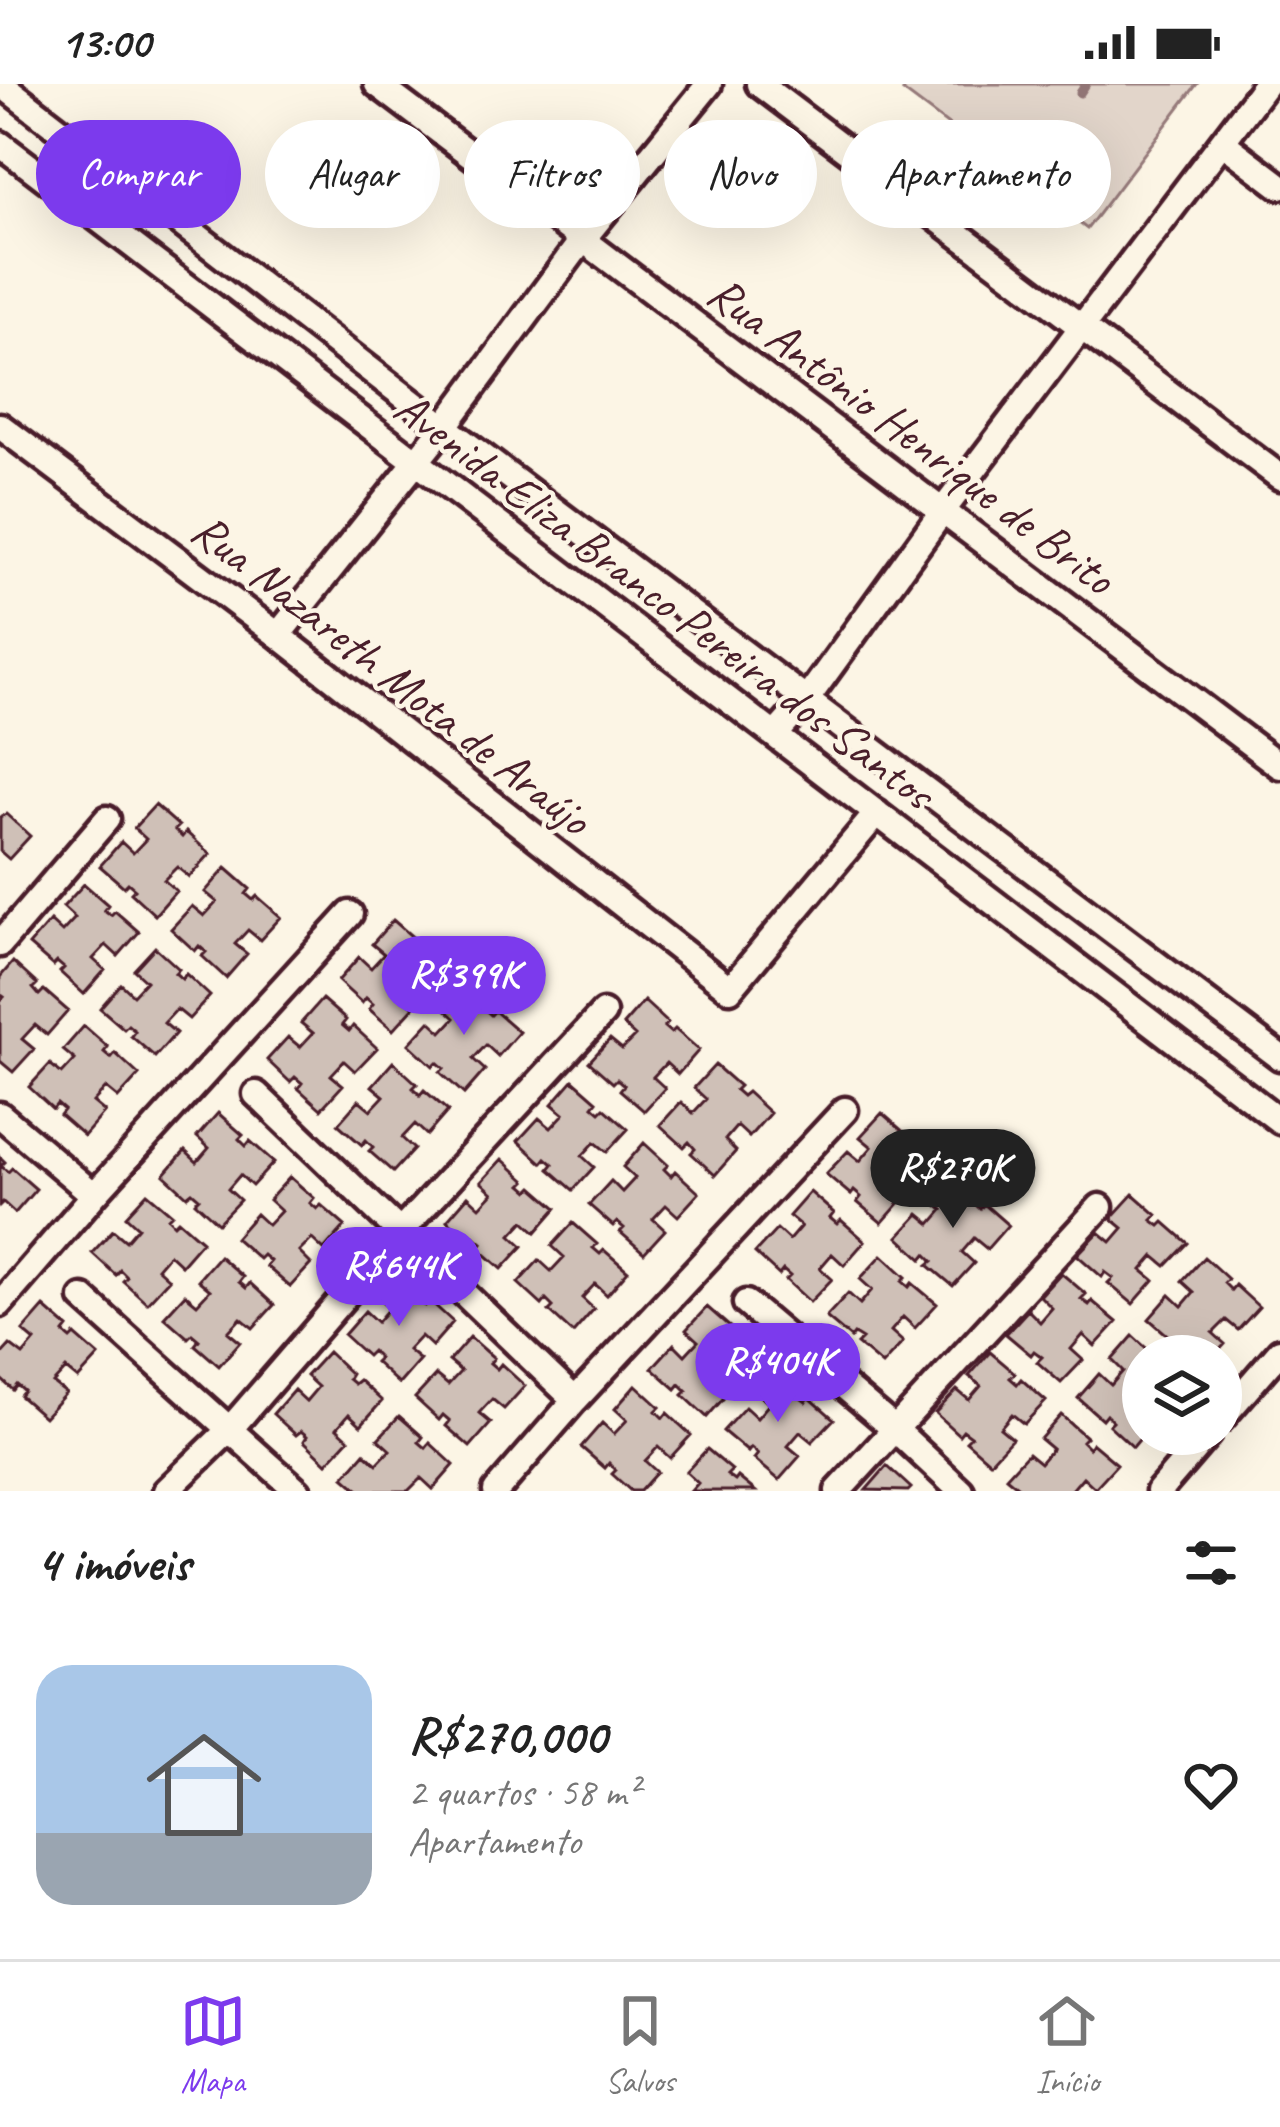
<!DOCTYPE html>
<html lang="pt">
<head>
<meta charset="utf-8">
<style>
  body { margin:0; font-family:Caveat,sans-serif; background:#f6f6f6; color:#222; height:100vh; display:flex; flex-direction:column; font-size:45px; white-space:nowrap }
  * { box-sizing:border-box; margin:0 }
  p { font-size:39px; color:#767676 }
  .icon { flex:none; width:66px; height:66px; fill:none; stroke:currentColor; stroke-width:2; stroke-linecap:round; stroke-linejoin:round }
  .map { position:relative; height:1407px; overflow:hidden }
  .drawer { display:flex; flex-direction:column; background:#fff; flex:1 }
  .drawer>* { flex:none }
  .guide { position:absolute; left:36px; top:36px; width:1209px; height:108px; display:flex; gap:24px }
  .controls { position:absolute; left:1122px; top:1251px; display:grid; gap:24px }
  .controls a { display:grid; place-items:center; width:120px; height:120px; border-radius:50%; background:#fff; box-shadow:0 12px 48px #0002; font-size:60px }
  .price { position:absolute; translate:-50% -102px; padding:0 27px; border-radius:42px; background:#7c3aed; color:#fff; font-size:39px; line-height:78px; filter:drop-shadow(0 3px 6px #0008) }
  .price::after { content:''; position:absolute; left:50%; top:72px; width:36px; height:27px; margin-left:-18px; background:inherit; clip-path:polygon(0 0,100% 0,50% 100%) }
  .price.active { background:#222; color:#fff }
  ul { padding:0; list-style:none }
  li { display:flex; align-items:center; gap:36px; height:300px; padding:0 36px }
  li span { display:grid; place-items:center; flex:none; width:336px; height:240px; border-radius:36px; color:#555 }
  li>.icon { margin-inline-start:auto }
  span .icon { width:144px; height:144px; fill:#fffc; stroke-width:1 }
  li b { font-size:51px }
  h2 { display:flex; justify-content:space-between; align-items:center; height:144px; padding:0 36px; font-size:51px }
  .chip { padding:0 42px; border-radius:54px; background:#fff; box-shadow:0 12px 48px #0002; font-size:42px; line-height:108px }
  .chip.active { background:#7c3aed; color:#fff }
  .status { display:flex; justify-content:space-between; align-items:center; height:84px; padding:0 60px; background:#fff; direction:ltr }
  .status svg { height:33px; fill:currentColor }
  .dock { display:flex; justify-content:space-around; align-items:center; height:168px; border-top:3px solid #e0e0e0; background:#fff; font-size:33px; color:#767676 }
  .dock a { display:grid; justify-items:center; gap:6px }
  .dock .active { color:#7c3aed }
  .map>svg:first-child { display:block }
  .green { fill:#e2d5ca; stroke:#967a7a; stroke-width:3 }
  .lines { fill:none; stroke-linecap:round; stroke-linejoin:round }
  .stream { stroke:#917474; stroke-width:9 }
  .building { fill:#cfc0b7; stroke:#4a1f2b; stroke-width:3 }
  .street-casing { stroke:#4a1f2b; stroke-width:33 }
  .street { stroke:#fcf5e5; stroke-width:24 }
  .labels { text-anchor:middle; stroke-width:9; stroke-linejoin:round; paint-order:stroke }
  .street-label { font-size:48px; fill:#4a1f2b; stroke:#fcf5e5 }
</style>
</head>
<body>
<div class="status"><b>13:00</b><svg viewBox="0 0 49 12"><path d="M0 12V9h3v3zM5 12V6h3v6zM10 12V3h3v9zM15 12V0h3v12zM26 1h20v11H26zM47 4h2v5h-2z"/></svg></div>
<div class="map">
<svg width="1280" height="1407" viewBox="0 0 1280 1407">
  <rect width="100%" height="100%" fill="#fcf5e5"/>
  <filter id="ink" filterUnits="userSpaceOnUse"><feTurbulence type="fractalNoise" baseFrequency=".00833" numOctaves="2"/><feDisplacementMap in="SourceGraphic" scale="24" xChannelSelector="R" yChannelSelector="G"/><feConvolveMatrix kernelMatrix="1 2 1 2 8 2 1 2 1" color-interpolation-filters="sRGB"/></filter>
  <g filter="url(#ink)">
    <path class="green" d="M908,0H1197L1087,145L903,7Z"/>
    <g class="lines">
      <path class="stream" d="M1080,9L1086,0"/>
    </g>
    <path class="building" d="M155,721L179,742L175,746L182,753L186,748L210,770L189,793L177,783L164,796L176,807L155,831L131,809L135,805L128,799L124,803L100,782L121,758L133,769L146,755L134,744Z
      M6,730L30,752L9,775L0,767V733Z
      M226,784L250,805L246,810L253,816L257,812L281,833L260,856L248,846L235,860L247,870L226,894L202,872L206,868L199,862L195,867L171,845L192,822L204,832L217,818L205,808Z
      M84,800L108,821L104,826L111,831L115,827L139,848L118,872L106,861L93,875L105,886L84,910L60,888L64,884L57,878L53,882L29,861L50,837L62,848L75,834L63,823Z
      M393,836L417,857L413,862L420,868L424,864L448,885L427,909L415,898L402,912L414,923L393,946L369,925L373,920L366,914L362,919L338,897L359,873L371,884L384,870L372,860Z
      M155,863L179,885L175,889L182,895L186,890L210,912L189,935L177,925L164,939L176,949L155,973L131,952L135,947L128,941L124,945L100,924L121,900L133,911L146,897L134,886Z
      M13,878L37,900L33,904L39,911L44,906L68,927L47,951L35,941L22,955L34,965L13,988L0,977V917L4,913L0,910V893Z
      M464,899L488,921L484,925L491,931L495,927L519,948L498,972L486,961L473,975L485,986L464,1010L440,988L444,984L437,978L433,982L409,960L430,937L442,948L455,934L443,923Z
      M322,915L346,936L342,941L349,947L353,942L377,964L355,987L344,977L331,991L343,1001L321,1025L298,1004L302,999L295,993L290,998L267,976L288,953L300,963L313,949L301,939Z
      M644,917L668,939L664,943L671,949L675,945L699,966L678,990L666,979L653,993L665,1004L644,1027L620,1006L624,1001L617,995L613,999L589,978L610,955L622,965L635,952L623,941Z
      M84,942L108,963L104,968L111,974L115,969L139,991L118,1014L106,1004L93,1018L105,1028L84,1052L60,1031L64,1026L57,1020L53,1025L29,1003L50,980L62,990L75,976L63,966Z
      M393,978L417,1000L413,1004L420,1011L424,1006L448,1027L427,1051L415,1040L402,1054L414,1065L393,1088L369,1067L373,1063L366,1056L362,1061L338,1040L359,1016L371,1026L384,1012L372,1002Z
      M715,981L739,1002L735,1006L742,1012L747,1008L770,1029L749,1053L737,1042L725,1056L736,1067L715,1091L691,1069L695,1065L689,1058L684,1063L660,1041L681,1018L693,1029L706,1015L694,1004Z
      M573,996L597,1017L593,1022L600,1028L604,1024L628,1045L607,1068L595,1058L582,1072L594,1083L573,1106L549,1085L553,1080L546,1074L542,1079L518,1057L539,1034L551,1044L564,1030L552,1020Z
      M218,1029L243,1051L239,1055L246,1062L250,1057L274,1078L252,1102L240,1091L228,1105L240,1116L218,1139L195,1118L199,1114L192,1108L187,1112L164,1091L185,1067L197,1078L209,1064L197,1053Z
      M882,1029L906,1050L901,1055L909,1061L912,1056L937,1078L915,1101L903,1091L891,1105L903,1115L882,1139L857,1118L861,1113L854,1107L851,1111L826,1090L848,1067L860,1077L872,1063L860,1053Z
      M644,1059L668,1081L664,1085L671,1092L675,1087L699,1109L678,1132L666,1121L653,1135L665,1146L644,1169L620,1148L624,1144L617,1138L613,1142L589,1121L611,1097L622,1108L635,1094L623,1083Z
      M0,1073L5,1078L1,1082L8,1088L12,1084L36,1105L15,1129L3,1118L0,1121Z
      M502,1075L526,1097L522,1101L529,1107L533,1103L557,1124L536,1148L524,1137L511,1151L523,1162L502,1185L478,1164L482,1159L475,1153L471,1157L447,1136L468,1112L480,1123L493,1109L481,1098Z
      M953,1092L977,1114L973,1118L980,1125L984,1120L1008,1141L987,1165L974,1154L962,1168L974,1179L953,1202L928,1181L933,1177L926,1170L922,1175L898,1153L919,1130L931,1140L943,1126L931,1116Z
      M290,1093L314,1114L310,1119L317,1125L321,1121L345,1142L324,1166L312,1155L299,1168L311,1180L290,1203L266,1182L270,1177L263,1171L259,1175L235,1154L256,1130L268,1141L281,1127L269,1116Z
      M810,1108L834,1129L830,1134L837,1140L841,1136L865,1157L844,1181L832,1170L820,1184L832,1195L810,1218L786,1196L790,1192L783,1186L779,1191L755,1169L777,1145L789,1156L801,1142L789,1132Z
      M147,1109L172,1130L168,1134L174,1140L178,1136L202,1157L181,1181L169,1170L157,1184L169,1195L147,1219L123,1197L127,1193L120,1186L116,1191L92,1169L113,1146L126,1157L138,1143L126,1132Z
      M1133,1110L1157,1131L1152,1136L1160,1142L1164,1138L1188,1159L1166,1182L1154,1172L1142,1186L1154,1196L1133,1220L1108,1199L1113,1194L1105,1188L1102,1193L1077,1171L1099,1148L1111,1158L1123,1144L1111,1134Z
      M573,1139L597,1160L593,1164L600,1170L604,1166L628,1187L607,1211L595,1200L582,1214L594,1225L573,1249L549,1227L553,1223L546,1216L542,1221L518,1199L539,1176L551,1187L564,1173L552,1162Z
      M882,1171L906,1193L902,1197L909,1203L912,1199L937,1220L915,1244L903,1233L891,1247L903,1258L882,1281L857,1260L862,1255L854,1250L851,1254L826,1233L848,1209L860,1220L872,1206L860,1195Z
      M219,1172L243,1193L239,1198L246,1204L250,1199L274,1221L253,1244L241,1234L228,1248L240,1258L219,1282L195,1261L199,1256L192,1250L188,1254L164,1233L185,1210L197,1220L210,1206L198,1196Z
      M1204,1173L1228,1195L1224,1199L1231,1206L1235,1201L1259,1223L1238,1246L1226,1236L1213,1249L1225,1260L1214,1272H1191L1180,1262L1184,1258L1177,1252L1173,1256L1149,1235L1170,1211L1182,1222L1194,1208L1182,1197Z
      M1061,1189L1086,1210L1081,1215L1089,1221L1092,1217L1117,1238L1095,1262L1083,1251L1071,1265L1083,1276L1061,1299L1037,1278L1042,1273L1034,1267L1031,1271L1006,1250L1028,1226L1040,1238L1052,1224L1040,1212Z
      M399,1190L423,1211L419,1215L425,1222L430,1217L453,1238L432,1262L421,1252L408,1266L420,1276L399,1300L375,1278L379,1274L372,1267L367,1272L344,1251L365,1227L377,1238L389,1224L378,1213Z
      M44,1223L68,1244L64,1249L71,1255L75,1251L99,1272L78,1295L66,1285L53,1299L66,1309L44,1333L20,1312L24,1307L17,1301L13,1306L0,1294V1272L10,1261L23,1271L35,1257L23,1247Z
      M707,1223L731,1244L727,1248L734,1254L738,1250L762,1271L741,1295L729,1284L716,1298L728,1309L707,1333L683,1311L687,1307L680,1300L676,1305L652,1284L674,1260L685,1271L698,1257L686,1246Z
      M1133,1252L1155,1272H1143L1144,1350L1133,1363L1109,1341L1113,1337L1106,1330L1102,1335L1078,1314L1099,1290L1111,1301L1123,1287L1112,1276Z
      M470,1253L494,1274L490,1279L497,1285L501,1280L525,1302L504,1325L492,1315L479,1329L491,1339L470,1363L446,1342L450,1337L443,1331L439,1336L415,1314L436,1291L448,1301L461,1287L449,1277Z
      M328,1268L351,1290L348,1295L354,1300L359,1296L382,1317L361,1341L349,1330L337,1344L349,1355L327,1379L304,1357L307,1352L301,1347L296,1351L273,1330L294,1306L306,1317L318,1303L306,1292Z
      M990,1268L1015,1289L1010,1294L1017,1300L1021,1295L1046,1317L1024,1340L1012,1330L1000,1344L1012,1354L990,1378L966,1357L971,1352L963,1346L959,1351L935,1329L957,1306L969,1316L981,1302L969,1292Z
      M779,1286L803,1307L798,1312L806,1318L809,1313L834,1335L812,1358L800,1348L788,1362L800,1372L779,1396L754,1375L758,1370L751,1364L748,1368L723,1347L745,1323L757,1334L769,1320L757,1309Z
      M636,1301L660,1323L656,1327L663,1334L667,1329L691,1351L670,1374L658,1363L645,1377L657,1388L640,1407H631L612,1390L616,1386L609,1379L605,1384L581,1363L602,1339L614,1350L627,1336L615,1325Z
      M1061,1331L1086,1353L1082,1357L1089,1364L1092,1359L1117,1380L1095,1404L1083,1393L1071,1407H1023L1006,1393L1028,1369L1040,1379L1052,1365L1040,1355Z
      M399,1332L423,1353L419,1358L426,1364L430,1359L454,1381L433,1405L421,1394L408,1407H360L344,1393L365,1369L377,1380L390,1366L378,1355Z
      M707,1365L732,1386L727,1391L735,1397L738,1393L755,1407H691L698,1399L686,1388Z
      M887,1382L911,1404L908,1407L866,1406Z"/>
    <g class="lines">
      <defs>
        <path id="street" d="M1,0L444,343L1280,973
          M377,0L1280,682
          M759,0L1280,393
          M1222,58L1280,102
          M0,60L1280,1037
          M0,342L278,551L730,905L877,729
          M278,551L444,343L583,155L709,0
          M775,651L807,615L944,425L1266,0
          M0,860L107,735
          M256,1010L575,1316
          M0,1031L94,1111
          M83,1214L298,1407
          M746,1219L897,1347L961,1407
          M0,1220L94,1111L350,830
          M1221,1335L1280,1267
          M166,1407L230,1345L402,1146L603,929
          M496,1407L575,1316L845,1026
          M838,1407L1100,1123
          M1159,1407L1208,1350"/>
      </defs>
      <use href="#street" class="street-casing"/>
      <use href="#street" class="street"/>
    </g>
  </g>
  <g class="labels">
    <g class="street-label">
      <text transform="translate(912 350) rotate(37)" y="17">Rua Antônio Henrique de Brito</text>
      <text transform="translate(665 515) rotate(37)" y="17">Avenida Eliza Branco Pereira dos Santos</text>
      <text transform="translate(392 589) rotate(38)" y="17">Rua Nazareth Mota de Araújo</text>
    </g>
  </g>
</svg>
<div class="controls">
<a><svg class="icon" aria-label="layers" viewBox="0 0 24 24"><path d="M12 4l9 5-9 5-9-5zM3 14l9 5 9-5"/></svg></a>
</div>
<b class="price" style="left:464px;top:954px">R$399K</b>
<b class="price active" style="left:953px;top:1147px">R$270K</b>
<b class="price" style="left:399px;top:1245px">R$644K</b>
<b class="price" style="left:778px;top:1341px">R$404K</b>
<div class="guide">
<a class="chip active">Comprar</a>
<a class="chip">Alugar</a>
<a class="chip">Filtros</a>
<a class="chip">Novo</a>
<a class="chip">Apartamento</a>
</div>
</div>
<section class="drawer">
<h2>4 imóveis<svg class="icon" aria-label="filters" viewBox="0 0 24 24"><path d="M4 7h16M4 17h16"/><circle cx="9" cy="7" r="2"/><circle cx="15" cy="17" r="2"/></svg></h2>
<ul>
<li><span style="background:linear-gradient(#a9c7e8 70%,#9aa5b1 0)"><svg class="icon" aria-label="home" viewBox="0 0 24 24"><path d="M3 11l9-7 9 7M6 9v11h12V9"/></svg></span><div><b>R$270,000</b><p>2 quartos · 58 m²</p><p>Apartamento</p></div><svg class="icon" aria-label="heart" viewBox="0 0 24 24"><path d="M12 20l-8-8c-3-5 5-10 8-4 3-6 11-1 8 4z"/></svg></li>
</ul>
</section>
<nav class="dock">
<a class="active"><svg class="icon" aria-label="map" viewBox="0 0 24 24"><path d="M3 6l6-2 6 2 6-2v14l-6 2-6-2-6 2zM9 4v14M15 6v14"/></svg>Mapa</a>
<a><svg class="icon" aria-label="saved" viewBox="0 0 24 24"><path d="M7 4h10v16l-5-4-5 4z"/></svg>Salvos</a>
<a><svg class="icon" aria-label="home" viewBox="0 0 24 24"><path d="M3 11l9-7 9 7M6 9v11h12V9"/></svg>Início</a>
</nav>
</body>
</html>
